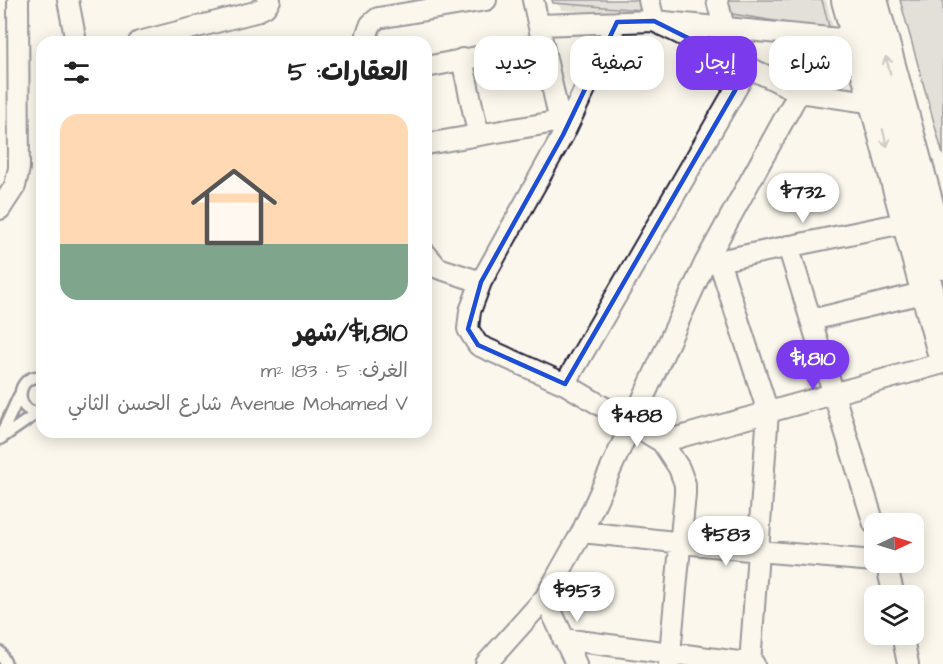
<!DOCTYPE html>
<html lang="ar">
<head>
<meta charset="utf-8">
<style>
  body { margin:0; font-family:"Architects Daughter","Playpen Sans Arabic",sans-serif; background:#f6f6f6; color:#222; direction:rtl; height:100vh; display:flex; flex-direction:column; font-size:22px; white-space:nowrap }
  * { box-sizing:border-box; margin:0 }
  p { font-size:20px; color:#767676 }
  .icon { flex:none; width:33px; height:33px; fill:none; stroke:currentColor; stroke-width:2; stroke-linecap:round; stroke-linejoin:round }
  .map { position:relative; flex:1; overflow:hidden; direction:ltr }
  .drawer { position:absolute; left:36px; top:36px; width:396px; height:402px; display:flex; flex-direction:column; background:#fff; border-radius:18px; box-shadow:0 3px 15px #0003; direction:rtl }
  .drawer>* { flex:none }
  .top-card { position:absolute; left:450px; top:36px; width:402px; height:54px; direction:rtl; display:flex; gap:12px }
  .needle { width:39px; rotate:86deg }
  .fabs { position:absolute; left:864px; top:513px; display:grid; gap:12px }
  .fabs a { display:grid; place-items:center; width:60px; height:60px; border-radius:12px; background:#fff; box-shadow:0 3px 15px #0003; font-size:30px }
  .price { position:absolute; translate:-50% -51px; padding:0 14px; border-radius:21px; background:#fff; color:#222; font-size:20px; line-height:39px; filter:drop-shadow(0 2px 3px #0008) }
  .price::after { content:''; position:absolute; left:50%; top:36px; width:18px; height:14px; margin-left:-9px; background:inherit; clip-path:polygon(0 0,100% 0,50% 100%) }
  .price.selected { background:#7c3aed; color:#fff }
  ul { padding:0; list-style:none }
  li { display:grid; align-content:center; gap:12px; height:318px; padding:0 24px }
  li+li { border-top:2px solid #e0e0e0 }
  li span { display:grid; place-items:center; height:186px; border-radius:18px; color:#555 }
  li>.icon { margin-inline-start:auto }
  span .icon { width:108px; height:108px; fill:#fffc; stroke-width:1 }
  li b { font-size:26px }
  h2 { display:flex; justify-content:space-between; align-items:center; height:72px; padding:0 24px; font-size:26px }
  .tag { padding:0 21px; border-radius:18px; background:#fff; box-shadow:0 3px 15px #0003; font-size:21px; line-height:54px }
  .tag.selected { background:#7c3aed; color:#fff }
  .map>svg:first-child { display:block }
  .shadow { fill:#0003 }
  .building { fill:#c6c2c0; stroke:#22223b; stroke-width:1.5 }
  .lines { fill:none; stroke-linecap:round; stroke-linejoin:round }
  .lane-casing { stroke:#22223b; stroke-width:15 }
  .street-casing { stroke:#22223b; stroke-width:24 }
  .primary-casing { stroke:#22223b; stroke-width:36 }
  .lane { stroke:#fbf7ec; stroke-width:10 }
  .street { stroke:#fbf7ec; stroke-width:20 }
  .primary { stroke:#fbf7ec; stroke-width:32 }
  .oneway { stroke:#99979c }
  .marked { fill:none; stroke:#1d4ed8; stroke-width:4.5; stroke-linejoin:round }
</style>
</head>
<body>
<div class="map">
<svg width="943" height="664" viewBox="0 0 943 664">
  <rect width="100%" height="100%" fill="#fbf7ec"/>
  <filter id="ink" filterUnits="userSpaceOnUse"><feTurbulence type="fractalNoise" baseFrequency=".0167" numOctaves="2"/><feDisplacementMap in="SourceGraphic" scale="12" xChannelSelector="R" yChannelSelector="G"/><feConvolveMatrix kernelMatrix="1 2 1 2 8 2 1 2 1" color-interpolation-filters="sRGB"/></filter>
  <g filter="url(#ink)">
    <path class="shadow" d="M554,0H644L648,16L562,10Z
      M719,0H826L836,36L729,19Z"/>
    <path class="building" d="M552,0H639L642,10L553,3Z
      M718,0H822L830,30L720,12Z
      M900,0H943V155Z"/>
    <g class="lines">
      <defs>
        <path id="lane" d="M42,377C14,374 13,415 42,413
          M0,437L19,396
          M0,439L36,414
          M0,652L6,664"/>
        <path id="street" d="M68,0L76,42
          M533,0L563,135
          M649,0L654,21L840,39
          M717,0L724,27
          M617,22L563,135L481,282L470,311L468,329L478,345L565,384L662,442L679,468L685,484V494L669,664
          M539,25L654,21L799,92L875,103
          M139,42L255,12L265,7L270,0
          M369,42L367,34L371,24L378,18L486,0
          M462,59L478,133
          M426,67L543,44
          M426,144L561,121
          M0,209L15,186L19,168L18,0
          M788,246L874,524
          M426,254L438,268L481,282
          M719,261L768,412L750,664
          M708,263L908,222
          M811,320L927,292
          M565,384L748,68
          M662,442L943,363
          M582,532L758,551L874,561
          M886,562L894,596
          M545,598L576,664
          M902,634L908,664
          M563,639L754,664
          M486,664L545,598L582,532L705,263L799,92L840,39L855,27"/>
        <path id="primary" d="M848,0L943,349
          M871,0L943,263"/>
      </defs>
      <use href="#lane" class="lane-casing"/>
      <use href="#street" class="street-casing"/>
      <use href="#primary" class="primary-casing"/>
      <use href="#lane" class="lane"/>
      <use href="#street" class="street"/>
      <use href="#primary" class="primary"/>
    </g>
    <defs><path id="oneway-shaft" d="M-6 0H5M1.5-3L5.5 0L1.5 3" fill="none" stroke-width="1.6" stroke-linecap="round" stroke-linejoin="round" transform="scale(1.5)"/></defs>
    <g class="oneway">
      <use href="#oneway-shaft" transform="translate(888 65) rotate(-105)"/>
      <use href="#oneway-shaft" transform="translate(885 138) rotate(75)"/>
    </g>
  </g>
  <path d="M0 0H943V664H0ZM654,21L748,68L565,384L478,345L468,329L481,282L563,135L617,22Z" fill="#fbf7ec" fill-opacity=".55" fill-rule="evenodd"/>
  <path class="marked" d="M654,21L748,68L565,384L478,345L468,329L481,282L563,135L617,22Z"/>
</svg>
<div class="fabs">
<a><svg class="needle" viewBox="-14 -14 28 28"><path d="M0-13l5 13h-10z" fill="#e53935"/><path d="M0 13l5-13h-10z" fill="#767676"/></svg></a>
<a><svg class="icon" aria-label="layers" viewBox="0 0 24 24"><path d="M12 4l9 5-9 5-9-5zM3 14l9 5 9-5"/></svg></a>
</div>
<b class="price" style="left:803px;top:224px">$732</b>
<b class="price selected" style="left:813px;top:391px">$1,810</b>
<b class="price" style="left:637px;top:448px">$488</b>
<b class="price" style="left:726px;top:567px">$583</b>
<b class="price" style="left:577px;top:623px">$953</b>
<div class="top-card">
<a class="tag">شراء</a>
<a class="tag selected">إيجار</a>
<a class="tag">تصفية</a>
<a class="tag">جديد</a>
</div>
<section class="drawer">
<h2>العقارات: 5<svg class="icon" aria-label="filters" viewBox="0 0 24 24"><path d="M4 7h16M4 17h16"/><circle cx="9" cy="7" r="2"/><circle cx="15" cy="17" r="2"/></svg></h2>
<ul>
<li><span style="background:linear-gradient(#ffd9b3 70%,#7fa58c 0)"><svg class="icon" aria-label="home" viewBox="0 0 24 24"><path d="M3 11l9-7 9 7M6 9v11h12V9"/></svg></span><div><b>$1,810/شهر</b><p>الغرف: 5 · 183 m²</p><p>Avenue Mohamed V شارع الحسن الثاني</p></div></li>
</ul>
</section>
</div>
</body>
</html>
